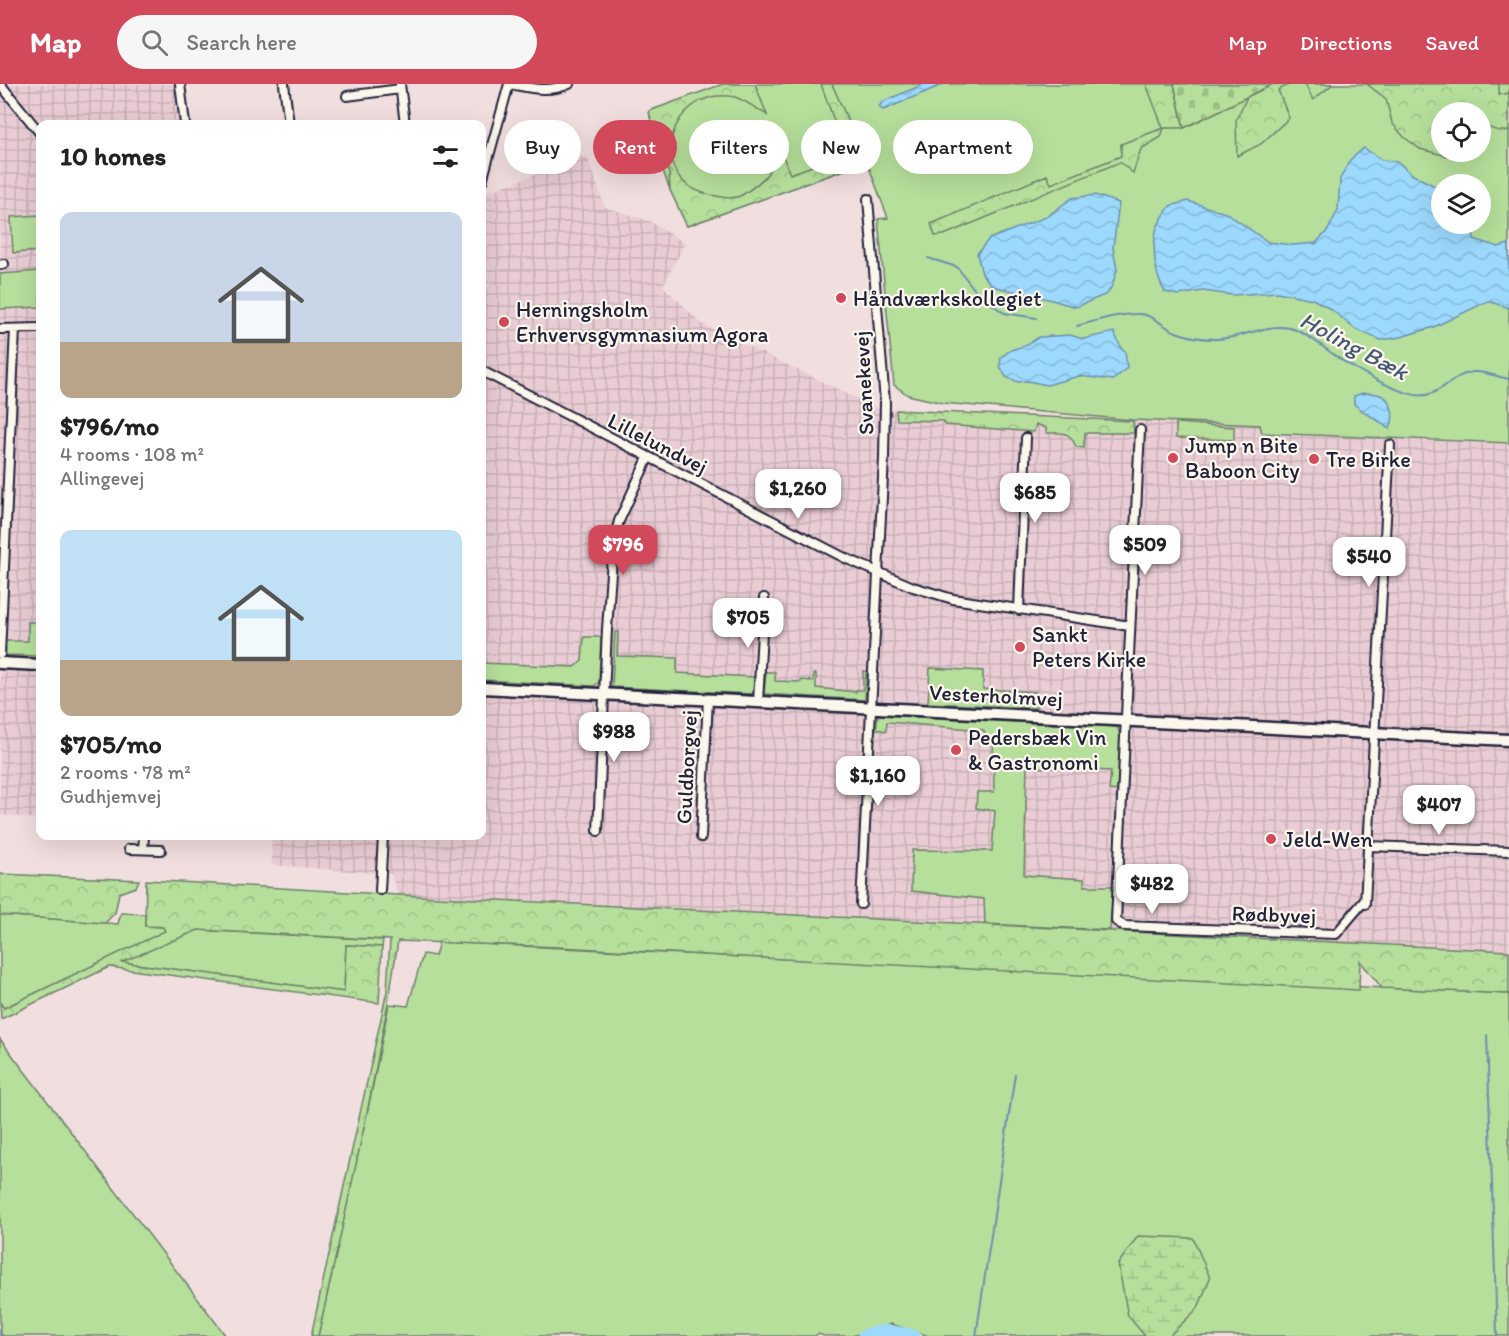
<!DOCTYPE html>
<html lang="en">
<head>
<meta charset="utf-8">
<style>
  body { margin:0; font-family:Itim,sans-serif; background:#f6f6f6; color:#222; height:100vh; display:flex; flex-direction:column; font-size:22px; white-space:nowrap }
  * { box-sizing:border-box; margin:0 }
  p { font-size:20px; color:#767676 }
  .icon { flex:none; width:33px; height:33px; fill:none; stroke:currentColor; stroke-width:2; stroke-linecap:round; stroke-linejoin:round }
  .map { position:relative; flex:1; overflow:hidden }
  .panel { position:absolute; left:36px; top:36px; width:450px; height:720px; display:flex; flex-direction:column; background:#fff; border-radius:12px; box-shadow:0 6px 24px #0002 }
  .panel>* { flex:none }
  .top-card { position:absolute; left:504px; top:36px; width:570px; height:54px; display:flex; gap:12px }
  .fabs { position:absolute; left:1431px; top:18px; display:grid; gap:12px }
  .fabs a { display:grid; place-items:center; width:60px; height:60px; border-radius:50%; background:#fff; box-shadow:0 6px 24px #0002; font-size:30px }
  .price { position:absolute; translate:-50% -51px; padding:0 14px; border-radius:12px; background:#fff; color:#222; font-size:20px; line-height:39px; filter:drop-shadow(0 2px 3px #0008) }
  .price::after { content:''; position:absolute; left:50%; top:36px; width:18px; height:14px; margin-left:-9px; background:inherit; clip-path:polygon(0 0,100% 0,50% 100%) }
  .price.on { background:#d1495b; color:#fff }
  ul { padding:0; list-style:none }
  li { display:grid; align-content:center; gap:12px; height:318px; padding:0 24px }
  li span { display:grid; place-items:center; height:186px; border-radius:12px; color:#555 }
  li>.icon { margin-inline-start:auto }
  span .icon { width:108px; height:108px; fill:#fffc; stroke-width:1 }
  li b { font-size:26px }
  h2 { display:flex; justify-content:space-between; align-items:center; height:72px; padding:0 24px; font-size:26px }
  .chip { padding:0 21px; border-radius:27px; background:#fff; box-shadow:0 6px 24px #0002; font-size:21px; line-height:54px }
  .chip.on { background:#d1495b; color:#fff }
  header { display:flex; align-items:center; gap:36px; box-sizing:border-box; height:84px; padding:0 30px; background:#d1495b; color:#fff }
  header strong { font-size:28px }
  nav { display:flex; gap:33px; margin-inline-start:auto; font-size:21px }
  .search { width:420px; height:54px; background:#f6f6f6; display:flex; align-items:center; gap:15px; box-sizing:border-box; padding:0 21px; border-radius:33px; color:#767676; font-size:22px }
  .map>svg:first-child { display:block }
  .industrial { fill:url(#industrial-grid) }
  .green { fill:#b6df9b; stroke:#6c806b; stroke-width:1.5; fill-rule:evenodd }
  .forest { fill:url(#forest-crowns); stroke:#6c806b; stroke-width:1.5 }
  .wetland { fill:url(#wetland-marsh); stroke:#6c806b; stroke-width:1.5 }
  .cemetery { fill:url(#cemetery-stones); stroke:#6c806b; stroke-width:1.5 }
  .water { fill:url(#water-waves); stroke:#6b90af; stroke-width:1.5 }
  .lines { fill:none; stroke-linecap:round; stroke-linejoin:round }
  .stream { stroke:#6b90af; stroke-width:2 }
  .river { stroke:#9cd9fd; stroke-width:12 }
  .street-casing { stroke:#22223b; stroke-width:12 }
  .secondary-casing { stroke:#22223b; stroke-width:15 }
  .street { stroke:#fbf7ec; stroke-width:8 }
  .secondary { stroke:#fbf7ec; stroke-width:10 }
  .poi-dot { fill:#d1495b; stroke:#fbf7ec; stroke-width:2 }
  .labels { text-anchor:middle; stroke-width:4.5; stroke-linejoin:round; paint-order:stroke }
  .poi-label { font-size:22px; fill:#22223b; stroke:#fbf7ec; text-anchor:start }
  .street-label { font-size:22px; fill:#22223b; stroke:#fbf7ec }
  .water-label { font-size:24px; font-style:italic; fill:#475975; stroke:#fbf7ec }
</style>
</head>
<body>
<header>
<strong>Map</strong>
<div class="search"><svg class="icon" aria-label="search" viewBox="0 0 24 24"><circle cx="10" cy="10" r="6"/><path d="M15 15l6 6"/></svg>Search here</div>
<nav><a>Map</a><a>Directions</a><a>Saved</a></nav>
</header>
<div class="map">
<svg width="1509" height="1252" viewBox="0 0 1509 1252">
  <defs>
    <pattern id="industrial-grid" width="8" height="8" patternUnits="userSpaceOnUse" patternTransform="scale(1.5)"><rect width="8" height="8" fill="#eacdd4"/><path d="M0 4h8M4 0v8" fill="none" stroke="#c8b0b7"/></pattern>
    <pattern id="forest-crowns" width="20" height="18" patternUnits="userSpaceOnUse" patternTransform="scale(1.5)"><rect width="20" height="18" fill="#b6df9b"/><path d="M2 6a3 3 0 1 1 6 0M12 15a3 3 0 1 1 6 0" fill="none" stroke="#9cbf86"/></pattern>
    <pattern id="wetland-marsh" width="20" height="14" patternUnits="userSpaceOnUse" patternTransform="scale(1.5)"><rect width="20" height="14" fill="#b6df9b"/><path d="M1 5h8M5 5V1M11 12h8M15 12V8" fill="none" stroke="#9cbf86"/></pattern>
    <pattern id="cemetery-stones" width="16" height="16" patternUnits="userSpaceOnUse" patternTransform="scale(1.5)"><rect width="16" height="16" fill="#b6df9b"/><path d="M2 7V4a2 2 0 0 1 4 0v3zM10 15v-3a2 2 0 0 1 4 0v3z" fill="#9cbf86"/></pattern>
    <pattern id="water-waves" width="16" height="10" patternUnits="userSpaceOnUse" patternTransform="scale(1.5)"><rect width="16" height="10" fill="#9cd9fd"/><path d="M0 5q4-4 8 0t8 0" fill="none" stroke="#86bada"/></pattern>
  </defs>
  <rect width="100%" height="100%" fill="#f1dede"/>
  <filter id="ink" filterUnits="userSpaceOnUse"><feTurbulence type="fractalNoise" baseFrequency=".0167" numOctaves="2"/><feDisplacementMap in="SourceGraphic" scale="12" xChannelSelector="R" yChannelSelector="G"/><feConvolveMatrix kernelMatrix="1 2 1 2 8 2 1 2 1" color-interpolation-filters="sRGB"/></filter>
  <g filter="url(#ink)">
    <path class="industrial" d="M0,0H177L183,40H40V735L0,731Z
      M587,72L605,123L649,137L685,159L663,202L702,240L879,325L1129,342L1130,336L1260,341L1262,349L1509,360V867L398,811L391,790L272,781L271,755L231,752H482V110Z"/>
    <path class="green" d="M726,0H1160L1184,44L1273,0H1509V359L1262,349L1260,341L1133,336L943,319L908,311L894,301L878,135L888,134L867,78L687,142L670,106L659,76L649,27ZM1442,28H1480V68H1442ZM1442,100H1480V140H1442Z
      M40,131V167L13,169L11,133Z
      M40,187V223L0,225V190Z
      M1176,339L1234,343V356L1176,354Z
      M28,538H40V572L6,571L5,557H28Z
      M615,548H618L617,572L677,574V589L754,593L753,610L612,603Z
      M584,553H601L599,598L594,602L482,596V579L575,583L582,577Z
      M930,584L983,587V605L1036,608V624L928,619Z
      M863,587H866L865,616L764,610L766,588H775V597L801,598V596L813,597L814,590H816V604L856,608V606H863Z
      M878,631L1117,643C1124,656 1118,691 1117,707L1109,706L1111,687L1027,683L1024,791L1084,795V802H1113L1110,846L985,840L984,815L911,807L912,766L992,767L995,727L976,724L977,708H994L993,657L987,653L983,646L887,638L886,647L876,645Z
      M121,829L145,830V842L163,843L166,847L4,924L0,919V831L118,840Z
      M198,846L383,856L382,863L346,861L344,908L120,878Z
      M439,858L1509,910V1252H929L891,1240L852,1252H824L818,1250L815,1252H318L371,1011L389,920L408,922L423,870L435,872Z
      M0,955L226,1252H0Z"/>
    <path class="forest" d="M723,0H755L767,31C756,24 746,17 735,13C670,0 641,97 711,111C720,113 733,116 742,111C768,94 773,88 777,57L790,90L846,70L821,0H832L866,78L687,142L670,106L669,88L659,76L649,27Z
      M1146,0H1174L1184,44H1164L1161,53L1141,65L1133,89L1120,78L944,151L935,152L931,140L1047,91L1051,100L1121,72V60L1163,44Z
      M1272,0H1290L1278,6L1289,34L1261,60L1237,72L1236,36L1247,13Z
      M1305,0H1333L1313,16Z
      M1367,0H1499V11L1509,9V47C1499,48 1488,45 1481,39L1480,28H1442V68H1455L1447,72L1420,65L1404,53L1392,39L1386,15Z
      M896,326L1133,337L1134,349H1085L1084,364L1076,363C1070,346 1061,349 1046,349V344L1036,340L1034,348L946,341L943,337L897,336Z
      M0,790L139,796L136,803L119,809L115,829L105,839L0,831Z
      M146,796L398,811L1509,867V910L1382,904L1360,877L1359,906L559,863L398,857C378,990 347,1121 318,1252H311L387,907L390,856L198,846L122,878L344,908L346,861L382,863L379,919L109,883L1,935L0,919L4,924L165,847L163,843L145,842Z"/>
    <path class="wetland" d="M1138,1152L1193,1154L1210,1194L1198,1224L1169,1252H1145L1128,1232L1118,1180Z"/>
    <path class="cemetery" d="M1174,0H1273L1184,44Z"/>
    <path class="water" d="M924,0H944L886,25L883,26L879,23L882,18Z
      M1364,64L1382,76L1398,78L1413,91L1441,105L1442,140H1472L1474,155L1499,163L1509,160V224L1488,217L1434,243L1401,253L1381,256L1355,245L1332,226L1313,215L1277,208L1232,211L1203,207L1178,211L1165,208C1155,192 1152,166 1156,147C1158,138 1166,129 1170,122L1188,117L1228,130L1268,158L1293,161L1316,159L1328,146L1338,126L1340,95L1350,76Z
      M1095,111L1119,119L1113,164L1117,186L1112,202L1107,210L1076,223L1048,215L992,202L982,190L977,170L989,155L1046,133L1072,114Z
      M1114,248L1121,264L1125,267L1127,284L1113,296L1079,292L1047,301L1028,297L1018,298L1006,293L1000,282L1001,273L1011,266L1027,261L1039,253L1070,251L1083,255Z
      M1363,309C1368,309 1378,309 1383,312C1393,318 1395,334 1390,344H1387C1381,336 1364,330 1354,320V312Z"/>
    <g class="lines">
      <path class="stream" d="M928,174L957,183L978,210L1004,229L1036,234
        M1077,242C1096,237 1119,229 1140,230C1154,231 1163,243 1176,248C1189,253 1202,255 1216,255C1243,255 1271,236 1296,246C1315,254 1328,268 1346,279C1365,290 1394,307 1416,311C1439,315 1452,290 1473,288C1486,287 1497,293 1509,295
        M1487,951L1497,1252
        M0,1248L3,1252
        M976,1252L1015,990"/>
      <path class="river" d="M863,1252C882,1245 895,1246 914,1252"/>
      <defs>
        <path id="street" d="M0,0L40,49
          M180,0L185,40
          M284,0L289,40
          M400,0L405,40
          M510,0C531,4 548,9 569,0
          M347,12L400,5
          M482,97L509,0
          M0,181L4,180
          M0,245L40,244
          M482,287L845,474L913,503L953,515L1130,542
          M1140,346L1116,837L1124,842L1336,850L1365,816
          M1019,526L1026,354
          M0,570L15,245
          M758,618L764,514
          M598,747L607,545L613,461L619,437L648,374
          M701,753L708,615
          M1368,762L1509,767
          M129,765L161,766
          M143,765L144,752
          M380,806L383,752
          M861,820L884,374L885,318L868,115
          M1365,820L1390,361"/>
        <path id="secondary" d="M0,579L40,581
          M482,604L1509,656"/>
      </defs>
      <use href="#street" class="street-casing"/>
      <use href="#secondary" class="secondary-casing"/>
      <use href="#street" class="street"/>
      <use href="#secondary" class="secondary"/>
    </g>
  </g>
  <g class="poi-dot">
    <circle cx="841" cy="214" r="6"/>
    <circle cx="504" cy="238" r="6"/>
    <circle cx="1173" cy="374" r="6"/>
    <circle cx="1314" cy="375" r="6"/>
    <circle cx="1020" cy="563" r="6"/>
    <circle cx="956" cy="666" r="6"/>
    <circle cx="1271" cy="755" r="6"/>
  </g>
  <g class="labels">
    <g class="poi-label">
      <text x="853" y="222">Håndværkskollegiet</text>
      <text x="516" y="233">Herningsholm<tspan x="516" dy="25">Erhvervsgymnasium Agora</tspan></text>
      <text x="1185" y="369">Jump n Bite<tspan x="1185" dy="25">Baboon City</tspan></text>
      <text x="1326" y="383">Tre Birke</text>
      <text x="1032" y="558">Sankt<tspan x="1032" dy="25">Peters Kirke</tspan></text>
      <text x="968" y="661">Pedersbæk Vin<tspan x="968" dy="25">&amp; Gastronomi</tspan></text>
      <text x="1283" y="763">Jeld-Wen</text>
    </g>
    <g class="street-label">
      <text transform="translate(863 299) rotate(-93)" y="8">Svanekevej</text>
      <text transform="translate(658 359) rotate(27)" y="8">Lillelundvej</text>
      <text transform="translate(996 611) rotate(3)" y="8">Vesterholmvej</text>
      <text transform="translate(686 683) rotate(-87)" y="8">Guldborgvej</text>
      <text transform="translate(1274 830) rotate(2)" y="8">Rødbyvej</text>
    </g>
    <g class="water-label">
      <text transform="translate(1354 262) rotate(28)" y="8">Holing Bæk</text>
    </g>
  </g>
</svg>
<div class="fabs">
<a><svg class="icon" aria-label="locate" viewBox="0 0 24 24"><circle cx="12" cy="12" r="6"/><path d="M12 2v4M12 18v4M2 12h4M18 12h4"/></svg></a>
<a><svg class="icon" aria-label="layers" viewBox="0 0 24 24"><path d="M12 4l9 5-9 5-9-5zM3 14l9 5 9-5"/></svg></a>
</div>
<b class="price" style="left:798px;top:436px">$1,260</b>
<b class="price" style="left:1035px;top:440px">$685</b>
<b class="price on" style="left:623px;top:492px">$796</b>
<b class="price" style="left:1145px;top:492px">$509</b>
<b class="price" style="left:1369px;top:504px">$540</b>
<b class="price" style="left:748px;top:565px">$705</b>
<b class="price" style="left:614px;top:679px">$988</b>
<b class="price" style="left:878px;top:723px">$1,160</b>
<b class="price" style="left:1439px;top:752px">$407</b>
<b class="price" style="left:1152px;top:831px">$482</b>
<div class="top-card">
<a class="chip">Buy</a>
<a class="chip on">Rent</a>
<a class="chip">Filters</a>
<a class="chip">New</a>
<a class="chip">Apartment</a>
</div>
<section class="panel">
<h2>10 homes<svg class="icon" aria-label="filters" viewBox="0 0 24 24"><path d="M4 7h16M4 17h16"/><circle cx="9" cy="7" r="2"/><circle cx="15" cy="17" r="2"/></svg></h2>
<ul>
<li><span style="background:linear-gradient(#c9d6e8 70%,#b9a48a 0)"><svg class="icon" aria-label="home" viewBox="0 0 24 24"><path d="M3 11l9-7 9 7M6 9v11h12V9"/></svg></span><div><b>$796/mo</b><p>4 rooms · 108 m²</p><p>Allingevej</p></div></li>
<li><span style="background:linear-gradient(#bfe0f5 70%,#b9a48a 0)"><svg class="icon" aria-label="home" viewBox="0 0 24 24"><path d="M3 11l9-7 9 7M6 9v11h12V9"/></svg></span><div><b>$705/mo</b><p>2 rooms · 78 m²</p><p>Gudhjemvej</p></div></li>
</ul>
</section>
</div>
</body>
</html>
